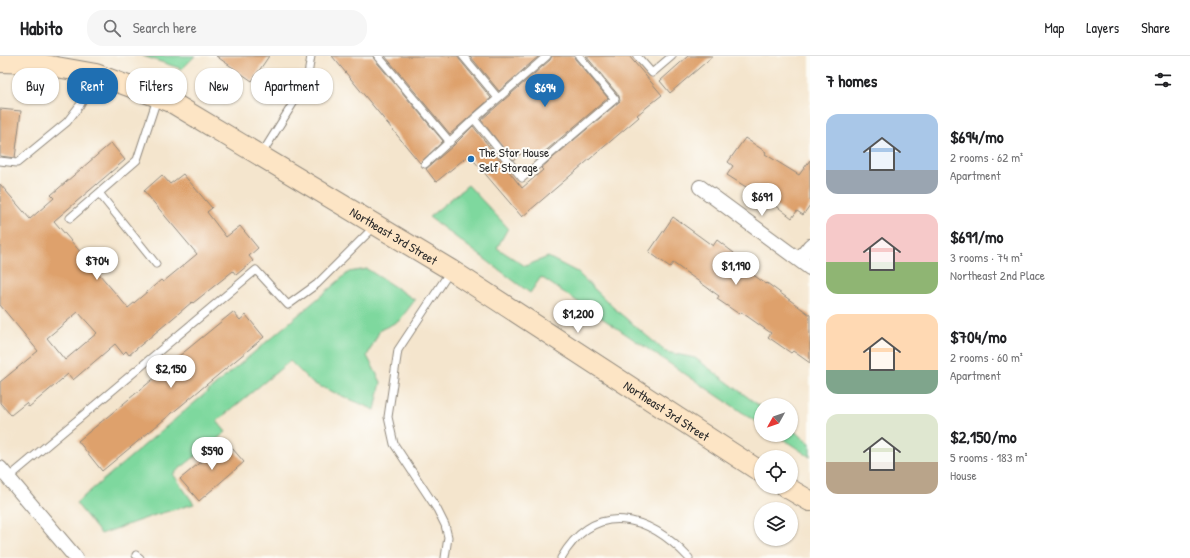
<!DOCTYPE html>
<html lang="en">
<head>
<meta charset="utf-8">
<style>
  body { margin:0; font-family:"Patrick Hand",sans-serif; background:#f6f6f6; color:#202124; height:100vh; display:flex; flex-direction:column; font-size:15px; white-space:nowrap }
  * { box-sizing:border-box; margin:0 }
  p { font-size:13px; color:#757577 }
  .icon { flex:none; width:22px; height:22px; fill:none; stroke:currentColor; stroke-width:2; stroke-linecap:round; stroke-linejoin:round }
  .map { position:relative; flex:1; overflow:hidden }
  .panel { display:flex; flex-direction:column; background:#fff; width:380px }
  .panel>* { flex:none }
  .top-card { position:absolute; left:12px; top:12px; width:380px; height:36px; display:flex; gap:8px }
  .needle { width:26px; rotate:230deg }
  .fabs { position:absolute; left:754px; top:342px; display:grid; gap:8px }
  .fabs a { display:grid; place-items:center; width:44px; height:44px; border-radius:50%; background:#fff; box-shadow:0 1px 3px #0004; font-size:20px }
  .price { position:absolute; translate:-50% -34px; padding:0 9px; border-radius:14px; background:#fff; color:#222; font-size:13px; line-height:26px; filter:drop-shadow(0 1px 2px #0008) }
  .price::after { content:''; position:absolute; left:50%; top:24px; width:12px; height:9px; margin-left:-6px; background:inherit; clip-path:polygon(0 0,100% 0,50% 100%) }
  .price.active { background:#1f6fb2; color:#fff }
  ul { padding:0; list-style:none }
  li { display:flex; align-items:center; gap:12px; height:100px; padding:0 16px }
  li span { display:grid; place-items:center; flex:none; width:112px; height:80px; border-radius:12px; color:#555 }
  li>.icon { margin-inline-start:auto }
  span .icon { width:48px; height:48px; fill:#fffc; stroke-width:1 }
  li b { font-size:17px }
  h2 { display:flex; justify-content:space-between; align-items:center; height:48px; padding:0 16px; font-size:17px }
  .chip { padding:0 14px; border-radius:16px; background:#fff; box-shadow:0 1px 3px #0004; font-size:14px; line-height:36px }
  .chip.active { background:#1f6fb2; color:#fff }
  header { display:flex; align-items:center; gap:24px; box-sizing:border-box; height:56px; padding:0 20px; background:#fff; border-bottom:1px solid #e0e0e0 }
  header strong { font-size:19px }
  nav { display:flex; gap:22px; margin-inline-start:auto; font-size:14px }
  .search { width:280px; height:36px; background:#f6f6f6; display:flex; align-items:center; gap:10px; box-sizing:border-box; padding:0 14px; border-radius:16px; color:#757577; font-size:15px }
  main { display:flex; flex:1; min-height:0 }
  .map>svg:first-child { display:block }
  .green { fill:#7ed89e; stroke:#548264 }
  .building { fill:#dea16c; fill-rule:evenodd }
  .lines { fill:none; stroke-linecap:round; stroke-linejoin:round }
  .service-casing { stroke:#90887c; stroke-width:9 }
  .minor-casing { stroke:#90887c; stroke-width:16 }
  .secondary-casing { stroke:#90887c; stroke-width:22 }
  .service { stroke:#fff; stroke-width:7 }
  .minor { stroke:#fff; stroke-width:14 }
  .secondary { stroke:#fde5c5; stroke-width:20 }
  .poi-dot { fill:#1f6fb2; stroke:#fdfcf7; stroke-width:1.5 }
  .labels { text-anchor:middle; stroke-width:4; stroke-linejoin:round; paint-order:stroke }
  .poi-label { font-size:13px; fill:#2b2b2b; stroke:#fdfcf7; text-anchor:start }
  .street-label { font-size:13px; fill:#2b2b2b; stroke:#fdfcf7 }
</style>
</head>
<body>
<header>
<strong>Habito</strong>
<div class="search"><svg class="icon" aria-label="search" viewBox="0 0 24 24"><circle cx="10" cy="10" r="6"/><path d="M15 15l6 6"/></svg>Search here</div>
<nav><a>Map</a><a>Layers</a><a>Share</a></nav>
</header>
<main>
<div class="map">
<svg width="810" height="502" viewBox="0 0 810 502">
  <rect width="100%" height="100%" fill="#fdfcf7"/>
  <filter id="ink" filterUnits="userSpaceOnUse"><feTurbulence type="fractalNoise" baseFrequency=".025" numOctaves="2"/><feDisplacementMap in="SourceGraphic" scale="8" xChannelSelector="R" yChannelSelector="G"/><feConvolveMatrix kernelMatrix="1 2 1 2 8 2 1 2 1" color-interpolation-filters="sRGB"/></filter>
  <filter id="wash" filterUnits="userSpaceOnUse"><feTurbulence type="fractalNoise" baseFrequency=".012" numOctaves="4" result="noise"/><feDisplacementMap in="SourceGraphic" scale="16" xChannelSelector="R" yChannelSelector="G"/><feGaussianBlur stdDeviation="0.9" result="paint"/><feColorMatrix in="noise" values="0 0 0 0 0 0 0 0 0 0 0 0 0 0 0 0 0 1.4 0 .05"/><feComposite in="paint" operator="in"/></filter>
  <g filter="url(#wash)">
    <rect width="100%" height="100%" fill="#f4e5cd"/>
    <path class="green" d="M143,0H195L182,13Z
      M468,129L508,172L497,192L525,210L548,201L577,216L616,254L666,296L695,302L761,351V369L541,221L530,237L429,161Z
      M367,213L415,244L399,265L380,274L367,300L381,326L375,354L312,327L290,305L217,365L226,376L173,418L194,448L155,459L101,478L76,447L349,216Z
      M791,373L810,387V401L777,379H791Z"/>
    <g id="blocks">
      <path class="building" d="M216,0H269L252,25Z
        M332,0H373L374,3L443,85L420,107Z
        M385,0H458L459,3L491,42L450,78Z
        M470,0H539L499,35Z
        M552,0H574L575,3L608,42L535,104L526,94L513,104L481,64L550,4Z
        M586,0H629L662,39L637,59L639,61L522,161L469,99L436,126L426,113L453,90L473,70L522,132L543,114L541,112L620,45L619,40Z
        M688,0H713L670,37L660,25Z
        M0,53L21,55L15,102L0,100Z
        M745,82L766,96L765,98L799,119L810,104V149L803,159L797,155L792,162L766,142L765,143L727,119L733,110L728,106Z
        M111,87L125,104L54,165L128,252L161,224L163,226L197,198L144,135L162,119L170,128L183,118L212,152L207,156L226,181L240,170L258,192L249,200L253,205L236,219L233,215L193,247L192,246L129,299L126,295L123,298L115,288L73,324L68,318L29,351L26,347L11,359L0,347V326L38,295L0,249V128L30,163L54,142L51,139ZM78,256L97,277L65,304L47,282Z
        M673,161L713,190L717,184L734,197L730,202L766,228L767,227L810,259V307L793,295L791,297L768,281L771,277L741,256L739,258L717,243L719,240L673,207L670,211L649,196Z
        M233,256L240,264L246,259L264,281L102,415L78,385L163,315L162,314Z
        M226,385L244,406L199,445L180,423Z"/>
    </g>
  </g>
  <g filter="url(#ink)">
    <use href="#blocks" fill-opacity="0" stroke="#90887c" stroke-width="1"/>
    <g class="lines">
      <defs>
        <path id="service" d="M378,0L450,86
          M463,0L498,42
          M637,0L652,17L672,0
          M474,63L522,122L615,43L579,0
          M261,99L307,25L311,0
          M0,105L17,107L67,66L80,49L95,20
          M425,108L474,63L547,0
          M99,137L156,208
          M70,162L137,104L157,43
          M8,422L256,214L288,249L317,228L375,170
          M136,499L140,502
          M445,502L448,481L445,469L437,453L394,388L388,361L398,294L451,214
          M561,502C596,443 649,459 689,502"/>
        <path id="minor" d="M700,131L810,212
          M799,204L810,190
          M0,412L76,502"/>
        <g id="secondary">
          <path id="s1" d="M0,6L34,7L96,18L171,46L451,214L761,416"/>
          <path d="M786,431L810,445"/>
        </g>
      </defs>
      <use href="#service" class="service-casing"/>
      <use href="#minor" class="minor-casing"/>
      <use href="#secondary" class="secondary-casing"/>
      <use href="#service" class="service"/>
      <use href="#minor" class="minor"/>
      <use href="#secondary" class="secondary"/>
    </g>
  </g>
  <circle class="poi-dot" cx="471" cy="103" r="4"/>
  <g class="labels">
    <g class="poi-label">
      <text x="479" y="101">The Stor House<tspan x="479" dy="15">Self Storage</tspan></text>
    </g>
    <g class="street-label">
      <text dy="5" stroke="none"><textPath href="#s1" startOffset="437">Northeast 3rd Street</textPath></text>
      <text dy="5" stroke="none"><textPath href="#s1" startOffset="761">Northeast 3rd Street</textPath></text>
    </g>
  </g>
</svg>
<div class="fabs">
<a><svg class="needle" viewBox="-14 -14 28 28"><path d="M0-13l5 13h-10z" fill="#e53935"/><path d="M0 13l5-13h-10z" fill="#757577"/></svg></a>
<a><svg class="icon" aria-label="locate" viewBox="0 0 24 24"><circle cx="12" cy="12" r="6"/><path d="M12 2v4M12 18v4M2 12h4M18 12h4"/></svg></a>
<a><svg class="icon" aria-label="layers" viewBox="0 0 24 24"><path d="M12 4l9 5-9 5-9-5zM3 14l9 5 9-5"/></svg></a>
</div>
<b class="price active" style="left:545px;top:52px">$694</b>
<b class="price" style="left:762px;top:161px">$691</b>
<b class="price" style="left:97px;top:225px">$704</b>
<b class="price" style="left:736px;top:230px">$1,190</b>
<b class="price" style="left:578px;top:278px">$1,200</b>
<b class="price" style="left:171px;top:333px">$2,150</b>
<b class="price" style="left:212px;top:415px">$590</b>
<div class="top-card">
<a class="chip">Buy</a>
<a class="chip active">Rent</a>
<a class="chip">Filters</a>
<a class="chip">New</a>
<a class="chip">Apartment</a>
</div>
</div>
<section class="panel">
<h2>7 homes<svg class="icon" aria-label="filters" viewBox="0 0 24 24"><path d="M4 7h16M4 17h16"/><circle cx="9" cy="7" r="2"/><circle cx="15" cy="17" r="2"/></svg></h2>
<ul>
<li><span style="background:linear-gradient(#a9c7e8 70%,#9aa5b1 0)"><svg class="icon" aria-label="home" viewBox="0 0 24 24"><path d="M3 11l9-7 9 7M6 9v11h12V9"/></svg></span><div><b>$694/mo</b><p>2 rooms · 62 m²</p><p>Apartment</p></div></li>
<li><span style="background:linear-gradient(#f6c9c9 60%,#8fb573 0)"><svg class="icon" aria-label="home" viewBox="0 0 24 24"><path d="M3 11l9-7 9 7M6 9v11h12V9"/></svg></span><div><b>$691/mo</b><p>3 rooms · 74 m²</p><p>Northeast 2nd Place</p></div></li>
<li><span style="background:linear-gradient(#ffd9b3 70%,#7fa58c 0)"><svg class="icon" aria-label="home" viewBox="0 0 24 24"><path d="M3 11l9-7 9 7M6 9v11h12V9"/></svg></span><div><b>$704/mo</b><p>2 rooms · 60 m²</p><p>Apartment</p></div></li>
<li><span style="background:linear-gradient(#dfe7d0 60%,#b9a48a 0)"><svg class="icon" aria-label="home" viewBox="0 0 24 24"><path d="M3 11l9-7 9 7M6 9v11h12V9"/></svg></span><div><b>$2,150/mo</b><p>5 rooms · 183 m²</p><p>House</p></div></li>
</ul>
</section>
</main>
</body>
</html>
